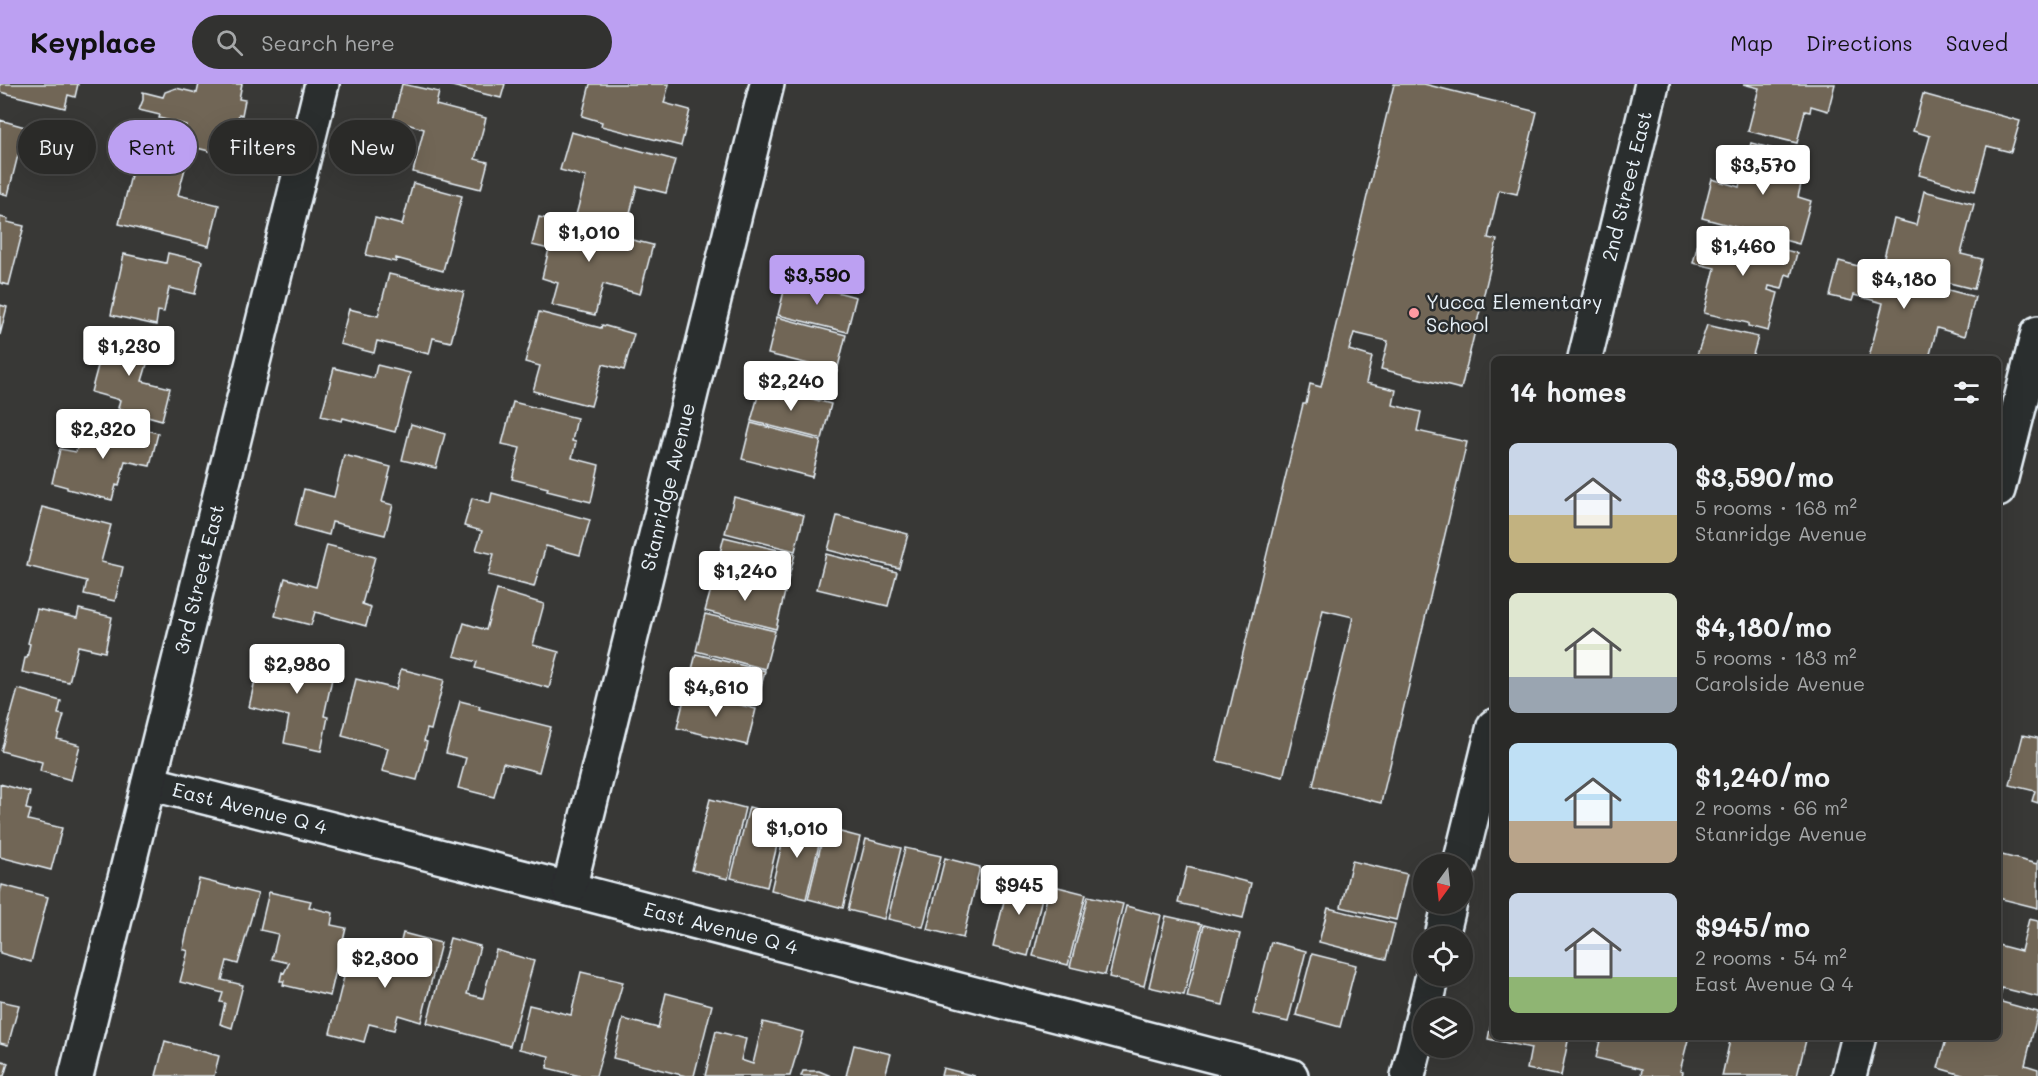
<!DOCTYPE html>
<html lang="en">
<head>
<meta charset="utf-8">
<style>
  body { margin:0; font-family:Mali,sans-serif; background:#323230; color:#f1f3f6; height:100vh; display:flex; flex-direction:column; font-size:22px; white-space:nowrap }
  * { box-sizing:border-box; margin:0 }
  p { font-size:20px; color:#a5a7a8 }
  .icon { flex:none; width:33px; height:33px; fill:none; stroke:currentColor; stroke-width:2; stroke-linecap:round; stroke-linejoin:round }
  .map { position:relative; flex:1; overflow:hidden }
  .details { position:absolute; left:1491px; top:272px; width:510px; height:684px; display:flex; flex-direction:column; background:#2a2a28; border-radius:9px; box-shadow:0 6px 24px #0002,0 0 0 2px #464645 }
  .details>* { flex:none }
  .top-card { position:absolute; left:18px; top:36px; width:570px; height:54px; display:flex; gap:12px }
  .needle { width:39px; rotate:195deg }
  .fabs { position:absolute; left:1413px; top:770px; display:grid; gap:12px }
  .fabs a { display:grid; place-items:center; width:60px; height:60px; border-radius:50%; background:#2a2a28; box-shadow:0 6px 24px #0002,0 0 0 2px #464645; font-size:30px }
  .price { position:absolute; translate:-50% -51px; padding:0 14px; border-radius:6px; background:#fff; color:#222; font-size:20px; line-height:39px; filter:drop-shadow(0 2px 3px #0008) }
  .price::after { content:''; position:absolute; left:50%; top:36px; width:18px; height:14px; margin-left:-9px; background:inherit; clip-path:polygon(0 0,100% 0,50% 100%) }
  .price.on { background:#bca0f2; color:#111 }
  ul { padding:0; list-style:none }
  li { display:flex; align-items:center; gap:18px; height:150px; padding:0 18px }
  li span { display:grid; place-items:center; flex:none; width:168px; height:120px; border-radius:9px; color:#555 }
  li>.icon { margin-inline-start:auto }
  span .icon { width:72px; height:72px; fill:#fffc; stroke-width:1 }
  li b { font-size:26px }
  h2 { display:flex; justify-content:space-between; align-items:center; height:72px; padding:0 18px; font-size:26px }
  .chip { padding:0 21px; border-radius:27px; background:#2a2a28; box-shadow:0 6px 24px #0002,0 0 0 2px #464645; font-size:21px; line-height:54px }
  .chip.on { background:#bca0f2; color:#111 }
  header { display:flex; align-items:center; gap:36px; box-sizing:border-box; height:84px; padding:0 30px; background:#bca0f2; color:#111 }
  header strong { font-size:28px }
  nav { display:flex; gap:33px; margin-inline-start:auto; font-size:21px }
  .search { width:420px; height:54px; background:#323230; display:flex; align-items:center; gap:15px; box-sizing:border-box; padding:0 21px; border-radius:33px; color:#a5a7a8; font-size:22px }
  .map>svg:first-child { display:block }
  .building { fill:#716657; stroke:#e8f1f8; stroke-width:1.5 }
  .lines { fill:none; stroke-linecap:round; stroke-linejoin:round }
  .minor-casing { stroke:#e8f1f8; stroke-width:38 }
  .minor { stroke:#2a2d2e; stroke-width:33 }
  .poi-dot { fill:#ff9aa2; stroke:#2a2d2e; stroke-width:2 }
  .labels { text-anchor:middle; stroke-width:5; stroke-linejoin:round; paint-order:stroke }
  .street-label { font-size:20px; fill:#e8f1f8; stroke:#2a2d2e }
  .poi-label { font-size:20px; fill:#e8f1f8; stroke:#2a2d2e; text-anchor:start }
</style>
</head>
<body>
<header>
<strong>Keyplace</strong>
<div class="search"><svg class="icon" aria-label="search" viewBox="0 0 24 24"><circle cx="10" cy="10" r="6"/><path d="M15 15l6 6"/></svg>Search here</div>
<nav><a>Map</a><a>Directions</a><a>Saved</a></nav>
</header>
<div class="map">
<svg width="2038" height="992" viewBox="0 0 2038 992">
  <rect width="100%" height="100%" fill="#383836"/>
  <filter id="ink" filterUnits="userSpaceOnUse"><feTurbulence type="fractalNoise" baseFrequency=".0167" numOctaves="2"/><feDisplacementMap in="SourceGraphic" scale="12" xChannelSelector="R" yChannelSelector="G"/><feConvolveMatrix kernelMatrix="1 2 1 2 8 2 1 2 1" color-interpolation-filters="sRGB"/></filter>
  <g filter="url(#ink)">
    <path class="building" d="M0,0H78L75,13L68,11L65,24L0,8Z
      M199,0H242L239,15L245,16L242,31L239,30L229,72L181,60L186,41L159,34L160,31L139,26L143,16V8L163,13L165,8L176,4L197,9Z
      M402,0L439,8L436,21L486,34L475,75L488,78L481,105L413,88L424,45L393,36Z
      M444,0H505L501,14Z
      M590,0H669L664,19L690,26L681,62L601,42L602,38L582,32Z
      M1394,0H1424L1537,28L1517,110L1499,106L1488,154L1497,156L1461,305L1381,285L1388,257L1354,249L1349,266L1372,273L1366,299L1396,306L1393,321L1421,328L1417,347L1467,358L1381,719L1313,702L1353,533L1323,526L1283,693L1217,677L1303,320H1306L1310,300L1321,303Z
      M1743,0H1835L1828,27L1811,22L1810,28L1805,27L1797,59L1748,47L1759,4Z
      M1923,10L2020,37L2011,68L1987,62L1975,107L1919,91L1930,52L1913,47Z
      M0,36L25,43L8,111L0,109Z
      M571,48L675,76L666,109L637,102L626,144L576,131L586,93L560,86Z
      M1751,59L1807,74L1798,113L1811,117L1799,160L1702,134L1712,95L1739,103Z
      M137,67L149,70L150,67L187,77L178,111L219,121L209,162L119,140Z
      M413,99L462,112L443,187L396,174V178L366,171L375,134L402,141Z
      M1924,107L1974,120L1961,170L1982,175L1974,205L1900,187L1901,182L1883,177L1894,135L1916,141Z
      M0,133L8,135L7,138L24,142L9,201L0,199Z
      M539,133L653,161L640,210L603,200L595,231L552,221L558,199L542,194L549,165L532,161Z
      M1702,143L1733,151L1732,153L1797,169L1791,192L1786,190L1782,205L1769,202L1768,206L1778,209L1768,247L1748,242V239L1704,229L1715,184L1693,179Z
      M168,169L202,177L195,210L169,204L164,228L158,227L156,241L111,231L124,170L166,179Z
      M1839,177L1975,213L1965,252L1937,244L1929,274H1876L1869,273L1883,219L1854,211L1852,217L1830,212Z
      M389,190L464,208L451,258L433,254L429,270L377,257L374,269L340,260L349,225L378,232Z
      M787,195L856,213L847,248L778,231Z
      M0,221L7,223L0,251Z
      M539,228L601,244L602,241L634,250L624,286L603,280L591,322L533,307L540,282L525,278Z
      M777,233L846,251L837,287L768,270Z
      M1707,241L1758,253L1752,274H1696Z
      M107,248L153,260L142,297L170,304L162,336L118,324L120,316L91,308Z
      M377,281L410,289L395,348L343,334L342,337L321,332L334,284L374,294Z
      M761,301L831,320L822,355L751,337Z
      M513,318L577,334L572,357L576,358L572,374L599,381L591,418L547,407L548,404L512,395L520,364L502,360Z
      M751,339L821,357L812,393L742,375Z
      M411,340L445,350L436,384L402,376Z
      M83,341L122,350L125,341L158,349L150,382L125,377L119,402L116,401L112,416L67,405V403L52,399L60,365L76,368Z
      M344,371L391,383L382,418L393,421L385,451L332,438L329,451L295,442L304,405L334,413Z
      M492,409L590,436L580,471L546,462L534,503L488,491L494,470L476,466L482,447L464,442L472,414L490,419Z
      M734,413L804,431L795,467L725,449Z
      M42,423L111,441L101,478L123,483L115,517L84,510L87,497L27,482Z
      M837,432L908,450L899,484L828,466Z
      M724,453L795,470L785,507L715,489Z
      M327,461L375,473L362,520L371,523L366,542L315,528L311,541L275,532L285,494L316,503Z
      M826,470L897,488L888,522L817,505Z
      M715,491L785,508L776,545L705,527Z
      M497,506L544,520L533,561L559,568L549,604L475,584L477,578L454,572L464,539L486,546Z
      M37,525L77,534L79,525L112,533L105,568L78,562L69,598L22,588L25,574H27L30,560L28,559Z
      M705,530L775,547L765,585L696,567Z
      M297,563L334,571L330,589L333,590L324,632L328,633L321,667L284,659L289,632L249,623L260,574L293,581Z
      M696,570L765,587L756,622L687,605Z
      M401,585L444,596L431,646L427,645L424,657L427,658L417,696L382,687L388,664L342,652L356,595L396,605Z
      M18,605L61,617L58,630L64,631L57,655L80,661L71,696L40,687L42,678L1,667Z
      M686,607L756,625L747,661L677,644Z
      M460,617L480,622L479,625L551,643L539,688L503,679L494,713L458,704L466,674L446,669Z
      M2023,651L2038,654V719L2032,717L2035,707L2010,701Z
      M0,700L30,708L26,725L31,726L28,736L62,744L51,786L0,773Z
      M710,715L745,724L728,795L692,786Z
      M749,723L784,732L767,803L731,794Z
      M788,735L823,744L806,815L771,806Z
      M825,744L860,753L843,824L808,815Z
      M866,755L901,764L884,835L848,826Z
      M905,764L941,772L923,843L888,835Z
      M1998,770L2037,780L2038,776V824L1998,814Z
      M945,774L980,783L963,854L927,845Z
      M1352,777L1407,790L1396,836L1341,823Z
      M1187,783L1251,799L1243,834L1178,819Z
      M1010,792L1045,801L1028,872L993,863Z
      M199,795L258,810L238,880L227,877L222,896L243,901L232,944L220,940L225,919L220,918L223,909L180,898L188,867L183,865Z
      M2,801L48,813L31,878L0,869V809Z
      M1050,801L1086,810L1068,881L1033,872Z
      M269,808L311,817L309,823L333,829L331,841L346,844L330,912L283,901L284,897H280L282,888L284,889L289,879L272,875L278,850L260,846Z
      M1088,812L1123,820L1105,891L1070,883Z
      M1126,822L1161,831L1144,902L1109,893Z
      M1328,824L1395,840L1386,875L1319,858Z
      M1166,832L1202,840L1184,911L1149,903Z
      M2029,835L2038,837V913L2002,904L2000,913L1998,912V861L2021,867Z
      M1204,841L1240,850L1223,921L1187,913Z
      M403,849L441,859L421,938L398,931L394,946L369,940L364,958L330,949L350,869L386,878L384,883L394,885Z
      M450,854L480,862L467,910L483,914L496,866L534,877L510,962L427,939Z
      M1271,858L1306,867L1288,938L1253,930Z
      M1312,870L1356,881L1340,943L1296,931Z
      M581,888L623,898L596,992H580L547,984L549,972L519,965L529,921L571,931Z
      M666,909L712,921L694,992H686L613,974L623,935L658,944Z
      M0,917L19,921L8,961L0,959Z
      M1998,917L2038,928L2025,981L2038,985V992H1966L1938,984L1947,952H1960L1972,956L1973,952H1998Z
      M1494,925V952H1569L1561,992L1527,985L1531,964L1488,955Z
      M763,938L803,948L790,992H705L716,947L746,955L741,976L753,980Z
      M1601,952H1689L1680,987L1683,988L1682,992H1641L1642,985L1596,974Z
      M1731,952H1807L1797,992H1722Z
      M165,957L219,972L214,992H156Z
      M854,961L891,970L885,992H846Z
      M0,976L8,979L4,992H0Z
      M943,984L975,992H941Z
      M803,987H819L831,992H801Z"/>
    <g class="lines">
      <defs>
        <g id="minor">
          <path id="s1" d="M1585,274L1652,0"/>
          <path d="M1998,406L2038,249"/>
          <path id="s2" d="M149,699L569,805L1291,992"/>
          <path d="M1460,780L1494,642"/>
          <path id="s3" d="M569,805L767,0"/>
          <path d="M1442,852L1450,819"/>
          <path d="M1425,924L1433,891"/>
          <path id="s4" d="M76,992L322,0"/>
          <path d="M1408,992L1424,928"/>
          <path d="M1849,992L1859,952"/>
        </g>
      </defs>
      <use href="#minor" class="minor-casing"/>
      <use href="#minor" class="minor"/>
    </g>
  </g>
  <circle class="poi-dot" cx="1414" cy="229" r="6"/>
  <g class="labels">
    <g class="street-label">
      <text dy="7" stroke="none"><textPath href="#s1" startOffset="177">2nd Street East</textPath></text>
      <text dy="7" stroke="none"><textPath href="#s3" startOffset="414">Stanridge Avenue</textPath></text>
      <text dy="7" stroke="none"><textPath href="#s4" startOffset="512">3rd Street East</textPath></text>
      <text dy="7" stroke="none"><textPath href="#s2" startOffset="104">East Avenue Q 4</textPath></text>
      <text dy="7" stroke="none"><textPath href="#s2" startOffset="590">East Avenue Q 4</textPath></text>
    </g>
    <g class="poi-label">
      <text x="1426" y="225">Yucca Elementary<tspan x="1426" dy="23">School</tspan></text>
    </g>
  </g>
</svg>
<div class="fabs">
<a><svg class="needle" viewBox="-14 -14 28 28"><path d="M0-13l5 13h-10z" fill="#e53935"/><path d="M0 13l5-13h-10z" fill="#a5a7a8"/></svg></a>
<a><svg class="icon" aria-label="locate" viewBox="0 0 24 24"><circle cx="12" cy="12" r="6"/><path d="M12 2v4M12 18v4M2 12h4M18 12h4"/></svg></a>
<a><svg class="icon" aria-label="layers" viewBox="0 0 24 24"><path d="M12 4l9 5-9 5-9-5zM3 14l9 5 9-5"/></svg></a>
</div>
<b class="price" style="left:1763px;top:112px">$3,570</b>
<b class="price" style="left:589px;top:179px">$1,010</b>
<b class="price" style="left:1743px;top:193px">$1,460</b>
<b class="price on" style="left:817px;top:222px">$3,590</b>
<b class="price" style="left:1904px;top:226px">$4,180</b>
<b class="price" style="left:129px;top:293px">$1,230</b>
<b class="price" style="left:791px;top:328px">$2,240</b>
<b class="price" style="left:103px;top:376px">$2,320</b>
<b class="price" style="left:745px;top:518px">$1,240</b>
<b class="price" style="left:297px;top:611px">$2,980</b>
<b class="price" style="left:716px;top:634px">$4,610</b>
<b class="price" style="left:797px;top:775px">$1,010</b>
<b class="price" style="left:1019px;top:832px">$945</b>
<b class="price" style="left:385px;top:905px">$2,300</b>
<div class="top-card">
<a class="chip">Buy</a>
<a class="chip on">Rent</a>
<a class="chip">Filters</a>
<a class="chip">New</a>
</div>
<section class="details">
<h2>14 homes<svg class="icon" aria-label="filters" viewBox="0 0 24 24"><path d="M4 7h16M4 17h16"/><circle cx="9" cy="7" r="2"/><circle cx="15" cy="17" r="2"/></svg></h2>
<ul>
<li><span style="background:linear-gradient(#c9d6e8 60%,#c2b280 0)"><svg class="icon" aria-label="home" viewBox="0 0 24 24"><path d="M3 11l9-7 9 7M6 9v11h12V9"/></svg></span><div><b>$3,590/mo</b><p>5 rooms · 168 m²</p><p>Stanridge Avenue</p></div></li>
<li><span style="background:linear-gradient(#dfe7d0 70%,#9aa5b1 0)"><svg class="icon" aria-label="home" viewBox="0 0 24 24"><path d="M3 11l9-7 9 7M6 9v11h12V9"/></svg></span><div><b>$4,180/mo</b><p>5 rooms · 183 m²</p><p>Carolside Avenue</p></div></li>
<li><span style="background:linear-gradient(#bfe0f5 65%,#b9a48a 0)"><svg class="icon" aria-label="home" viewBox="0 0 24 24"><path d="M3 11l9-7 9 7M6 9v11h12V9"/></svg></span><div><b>$1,240/mo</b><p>2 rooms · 66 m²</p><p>Stanridge Avenue</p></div></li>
<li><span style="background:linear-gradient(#c9d6e8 70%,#8fb573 0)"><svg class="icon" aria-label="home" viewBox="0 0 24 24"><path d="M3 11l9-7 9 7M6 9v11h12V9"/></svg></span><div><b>$945/mo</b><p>2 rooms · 54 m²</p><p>East Avenue Q 4</p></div></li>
</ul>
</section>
</div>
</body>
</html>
